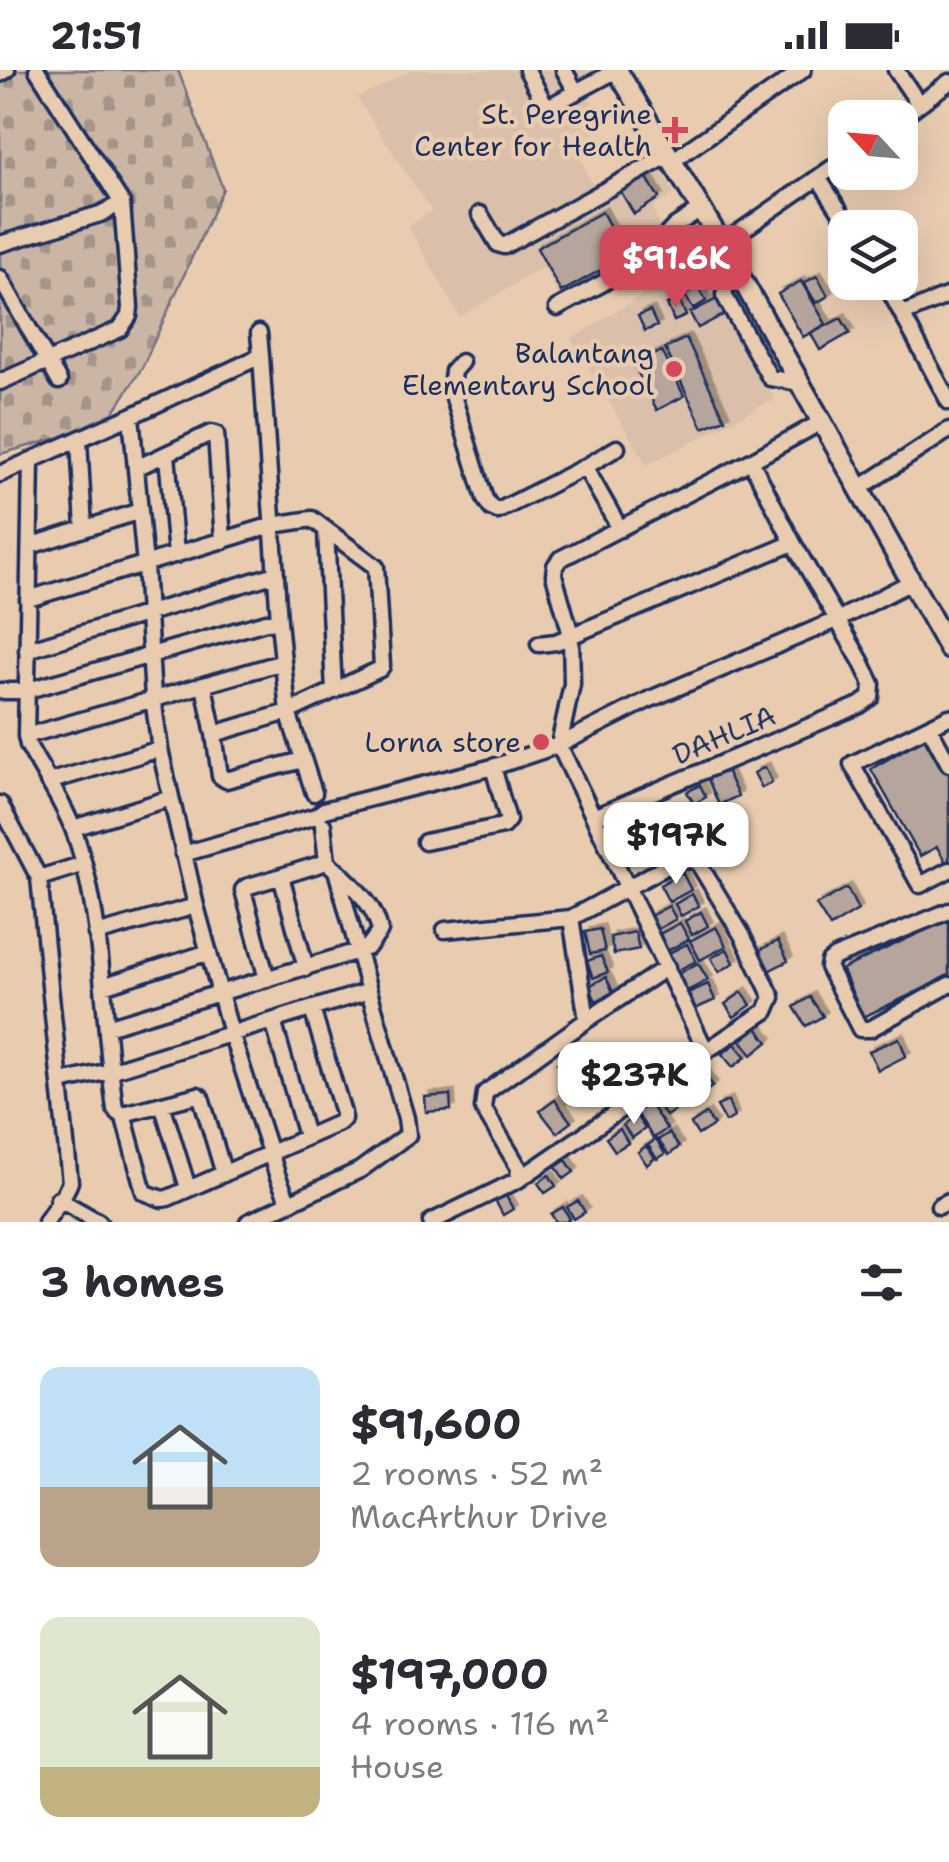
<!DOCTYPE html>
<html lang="en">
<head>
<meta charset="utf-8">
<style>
  body { margin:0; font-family:"Shantell Sans",sans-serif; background:#f7f7f7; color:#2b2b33; height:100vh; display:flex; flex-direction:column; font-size:38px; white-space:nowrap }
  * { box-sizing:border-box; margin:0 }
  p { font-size:32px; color:#7c7c81 }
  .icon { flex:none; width:55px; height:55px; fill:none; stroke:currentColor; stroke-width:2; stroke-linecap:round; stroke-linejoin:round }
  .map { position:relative; height:1152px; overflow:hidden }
  .side { display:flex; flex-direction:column; background:#fff; flex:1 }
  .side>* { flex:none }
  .needle { width:65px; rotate:296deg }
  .controls { position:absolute; left:828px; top:30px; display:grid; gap:20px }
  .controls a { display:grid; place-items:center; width:90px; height:90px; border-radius:20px; background:#fff; box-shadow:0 10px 40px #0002; font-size:50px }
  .price { position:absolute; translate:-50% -85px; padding:0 22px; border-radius:20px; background:#fff; color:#222; font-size:32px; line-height:65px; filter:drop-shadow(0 2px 5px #0008) }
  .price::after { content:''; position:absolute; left:50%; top:60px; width:30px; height:22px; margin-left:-15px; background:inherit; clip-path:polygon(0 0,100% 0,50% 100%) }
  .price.active { background:#d1495b; color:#fff }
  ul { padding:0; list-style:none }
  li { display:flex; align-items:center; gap:30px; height:250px; padding:0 40px }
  li span { display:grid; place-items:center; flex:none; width:280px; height:200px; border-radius:20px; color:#555 }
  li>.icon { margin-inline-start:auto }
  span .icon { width:120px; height:120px; fill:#fffc; stroke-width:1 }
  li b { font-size:42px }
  h2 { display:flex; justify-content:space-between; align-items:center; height:120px; padding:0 40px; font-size:42px }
  .status { display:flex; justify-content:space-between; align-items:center; height:70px; padding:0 50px; background:#fff; direction:ltr }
  .status svg { height:28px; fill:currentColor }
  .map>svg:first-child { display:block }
  .built { fill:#dac0aa }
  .cemetery { fill:url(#cemetery-stones); stroke:#737281; stroke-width:2.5 }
  .building { fill:#b6a59c; stroke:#1b2f5e; stroke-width:2.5; filter:url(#shadow) }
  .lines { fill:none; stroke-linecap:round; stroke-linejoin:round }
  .minor-casing { stroke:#1b2f5e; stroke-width:21 }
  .major-casing { stroke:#1b2f5e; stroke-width:25 }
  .minor { stroke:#e9ccb0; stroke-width:14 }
  .major { stroke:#e9ccb0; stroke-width:18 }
  .poi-dot { fill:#d1495b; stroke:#e9ccb0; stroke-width:4 }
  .labels { text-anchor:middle; stroke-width:9; stroke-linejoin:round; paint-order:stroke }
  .poi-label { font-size:28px; fill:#1b2f5e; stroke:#e9ccb0; text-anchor:end }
  .street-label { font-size:28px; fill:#1b2f5e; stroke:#e9ccb0 }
</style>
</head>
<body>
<div class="status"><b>21:51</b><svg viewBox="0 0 49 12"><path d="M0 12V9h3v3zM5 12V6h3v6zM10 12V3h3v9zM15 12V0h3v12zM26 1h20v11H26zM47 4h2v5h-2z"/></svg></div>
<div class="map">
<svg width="949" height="1152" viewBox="0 0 949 1152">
  <defs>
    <pattern id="cemetery-stones" width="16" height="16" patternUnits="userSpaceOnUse" patternTransform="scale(2.5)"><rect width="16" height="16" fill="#cbb5a4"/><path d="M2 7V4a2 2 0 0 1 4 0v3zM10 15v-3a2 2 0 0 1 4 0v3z" fill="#a49489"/></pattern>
    <filter id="shadow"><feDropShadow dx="4.5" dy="-4.5" stdDeviation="0" flood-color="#0004"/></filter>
  </defs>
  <rect width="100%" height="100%" fill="#e9ccb0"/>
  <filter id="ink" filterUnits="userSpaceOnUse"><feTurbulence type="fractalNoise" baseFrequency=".01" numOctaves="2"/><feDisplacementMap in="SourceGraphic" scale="20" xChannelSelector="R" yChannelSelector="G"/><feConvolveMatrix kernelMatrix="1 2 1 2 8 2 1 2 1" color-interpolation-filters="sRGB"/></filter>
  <g filter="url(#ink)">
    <path class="built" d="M412,0H601L608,13L588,26L606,57L573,73L592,114L653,86L675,124L653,137L663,167L559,227L543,197L460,247L408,156L431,141L357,28Z
      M699,191L775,329L647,395L571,269Z"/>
    <path class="cemetery" d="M0,0H178L223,119L142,298L113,343L58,368L0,384Z"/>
    <path class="building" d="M643,101L659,128L634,144L618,117Z
      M602,142L626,186L561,222L537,178Z
      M817,206L828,226L816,233L804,213Z
      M801,211L826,254L803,267L778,224Z
      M698,217L706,231L693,239L685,225Z
      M679,229L686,246L674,251L667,234Z
      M717,229L725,244L698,258L690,243Z
      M650,241L657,256L645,261L638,246Z
      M841,248L850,263L820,280L811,264Z
      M686,268L725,349L703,358L665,278Z
      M662,281L684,326L657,340L634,295Z
      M924,668L942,699L949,695V798L937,777L920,786L871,699Z
      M765,697L772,712L762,718L754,703Z
      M725,698L738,726L719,735L707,707Z
      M700,715L706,727L694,734L687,722Z
      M708,758L726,777L712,791L694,772Z
      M682,802L691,820L669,832L660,815Z
      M847,818L858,840L830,857L816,835Z
      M692,824L699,836L681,846L675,834Z
      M669,836L676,849L658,859L650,846Z
      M701,842L708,856L692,865L685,851Z
      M949,849V907L863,947L842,899Z
      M680,853L689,869L663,883L654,867Z
      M716,857L726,876L700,890L690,871Z
      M600,859L605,881L590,884L585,862Z
      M635,862L639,879L614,884L610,867Z
      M778,871L788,891L766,902L756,882Z
      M687,874L696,891L676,901L667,884Z
      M727,879L734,893L719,902L711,888Z
      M601,886L608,902L593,908L587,891Z
      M698,893L708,910L687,921L678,904Z
      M606,907L613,922L596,931L589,916Z
      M708,914L715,930L695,939L688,923Z
      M742,922L751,935L734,947L725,934Z
      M810,927L823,946L806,956L794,937Z
      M757,958L768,972L752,985L741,970Z
      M899,968L906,986L878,1000L869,981Z
      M735,974L746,987L733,997L722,984Z
      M572,982L583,997L567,1008L557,993Z
      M611,999L629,1025L611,1038L593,1011Z
      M704,1003L713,1016L704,1023L695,1010Z
      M682,1007L697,1027L686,1035L671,1016Z
      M664,1022L677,1039L666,1046L654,1029Z
      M450,1025L451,1040L426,1042L425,1027Z
      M555,1030L571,1052L557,1063L540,1041Z
      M728,1031L734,1047L726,1052L717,1036Z
      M649,1033L667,1059L653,1068L636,1042Z
      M706,1044L714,1055L698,1065L691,1054Z
      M636,1045L645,1059L632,1068L623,1055Z
      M620,1059L628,1073L615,1081L606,1068Z
      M669,1063L679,1077L669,1085L658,1070Z
      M656,1069L665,1084L657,1089L648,1075Z
      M646,1076L655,1088L647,1095L638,1082Z
      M566,1090L574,1102L564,1109L556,1097Z
      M549,1105L556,1116L545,1123L538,1113Z
      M505,1124L513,1139L503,1145L495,1130Z
      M578,1131L585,1142L574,1149L567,1137Z
      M563,1137L570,1149L566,1152H556L551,1144Z"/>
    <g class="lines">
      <defs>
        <path id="minor" d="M527,0L543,31L550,36L617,0
          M564,0L576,22
          M896,0L919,34
          M0,4L7,0
          M900,48L949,12
          M672,91L803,0
          M819,109L851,158
          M480,144L498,174L504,176L669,85
          M0,174L100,144L122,133
          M722,174L845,89
          M732,191L724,225L770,308L801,313
          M0,208L59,311
          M885,212L949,332
          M557,238L603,213L662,170L675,156L701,139
          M903,244L949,225
          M259,263L261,286
          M461,292L453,301L451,319L485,429L491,438L498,441L585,397L617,378
          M0,312L120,259L129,246L130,237L122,133L37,0
          M79,370L84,458
          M167,385L176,485
          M31,392L26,666L28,675C43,703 64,733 75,764C104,848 103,951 115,1039L118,1043L123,1044L144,1122L162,1129L168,1128L339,1053L343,1049V1043L312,939
          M585,397L620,459
          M136,398L211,363L216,364L223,471
          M0,404L131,346
          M860,418L949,360
          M326,461L334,621
          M30,476L140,441
          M28,529L273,455L312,449L376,497L382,596L380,599L288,642L214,664L220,706L226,710L303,690
          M279,551L261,286L131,346L145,495L153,628L160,679L196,836L231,963L278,1107L289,1133L360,1100L408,1065L406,1048L369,921
          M539,574L556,572L793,473
          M27,580L276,504
          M204,616L214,664
          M0,621H25L266,552L279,551L288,642L314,723
          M949,647L852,694L920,815L949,800
          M929,657L949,694
          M26,666L283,592
          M48,712L160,679
          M0,734L39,808L70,1112C65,1126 54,1138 46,1152
          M594,747L860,635L871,627L872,614L861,591L793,473L751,391
          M73,758L171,728
          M425,772L503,756L508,750L493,697
          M183,784L316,746L324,740L493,697L559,675L648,630L839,549L911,512
          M281,806L306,898
          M39,808L84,794
          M949,841L835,887L829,892L828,897L860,959H870L949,915
          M445,860L571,848L671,794L683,790L697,791L742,865L772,927L766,941L706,981
          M96,864L196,836
          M267,909L243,820L246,817L327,792
          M103,916L209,882
          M587,950L667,897
          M273,951L306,1066
          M107,957L358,881L368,877L380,861C375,835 355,818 337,800
          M61,1012L110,1001L369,921L336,800L327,792L323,755
          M162,1034L188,1118
          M123,1044L198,1025L201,1027L224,1104
          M518,1110L519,1098L483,1038L485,1023L587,950L571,848
          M58,1129L99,1152
          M939,1136L949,1131
          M248,1152L289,1133
          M431,1152L518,1110L706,981L559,675L572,614L571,565L554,505L555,496L560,489L751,391L823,351"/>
        <path id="major" d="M617,0L722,174L949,579"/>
      </defs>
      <use href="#minor" class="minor-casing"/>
      <use href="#major" class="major-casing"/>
      <use href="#minor" class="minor"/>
      <use href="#major" class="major"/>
    </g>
  </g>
  <g class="poi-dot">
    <path d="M670 45h10v10h10v10h-10v10h-10v-10h-10v-10h10z"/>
    <circle cx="674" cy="299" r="10"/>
    <circle cx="541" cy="672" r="10"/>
  </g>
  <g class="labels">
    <g class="poi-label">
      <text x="652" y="54">St. Peregrine<tspan x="652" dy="32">Center for Health</tspan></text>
      <text x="654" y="293">Balantang<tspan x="654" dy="32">Elementary School</tspan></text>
      <text x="521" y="682">Lorna store</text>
    </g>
    <g class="street-label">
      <text transform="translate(724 665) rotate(-23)" y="10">DAHLIA</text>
    </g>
  </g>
</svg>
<div class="controls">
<a><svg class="needle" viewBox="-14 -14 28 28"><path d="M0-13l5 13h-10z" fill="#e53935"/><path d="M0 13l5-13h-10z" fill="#7c7c81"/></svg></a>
<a><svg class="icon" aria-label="layers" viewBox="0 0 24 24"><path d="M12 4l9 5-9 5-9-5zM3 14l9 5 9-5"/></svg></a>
</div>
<b class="price active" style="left:676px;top:240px">$91.6K</b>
<b class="price" style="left:676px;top:817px">$197K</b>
<b class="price" style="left:634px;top:1057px">$237K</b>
</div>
<section class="side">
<h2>3 homes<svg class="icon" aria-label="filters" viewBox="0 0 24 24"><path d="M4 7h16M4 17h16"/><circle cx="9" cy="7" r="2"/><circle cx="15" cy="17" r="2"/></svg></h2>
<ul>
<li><span style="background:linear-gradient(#bfe0f5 60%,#b9a48a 0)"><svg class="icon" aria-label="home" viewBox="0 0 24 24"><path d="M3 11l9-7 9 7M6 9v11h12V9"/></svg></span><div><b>$91,600</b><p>2 rooms · 52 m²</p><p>MacArthur Drive</p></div></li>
<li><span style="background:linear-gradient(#dfe7d0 75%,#c2b280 0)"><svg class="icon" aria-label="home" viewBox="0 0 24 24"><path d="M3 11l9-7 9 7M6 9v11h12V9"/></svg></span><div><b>$197,000</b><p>4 rooms · 116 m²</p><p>House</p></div></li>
</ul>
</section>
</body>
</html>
